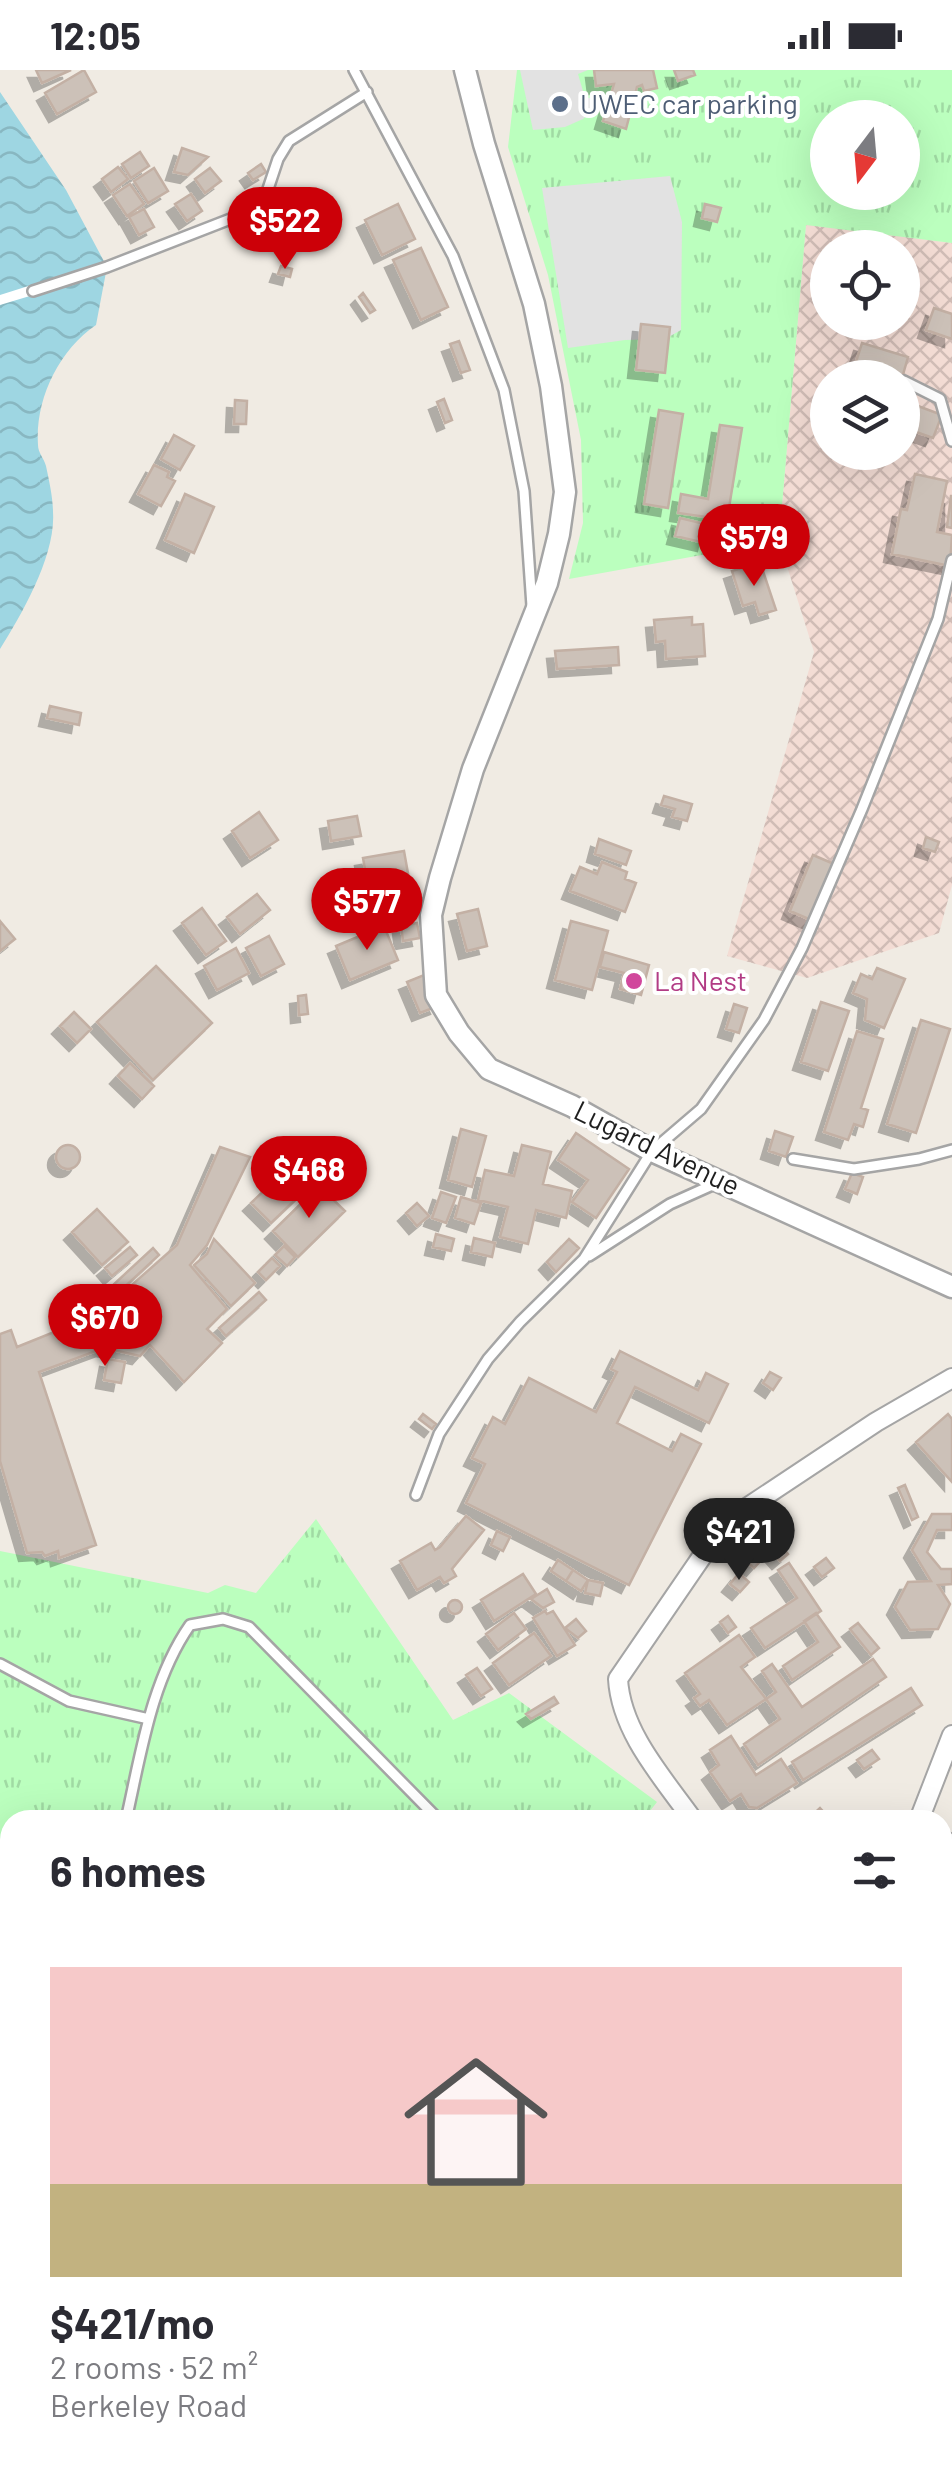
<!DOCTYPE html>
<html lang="en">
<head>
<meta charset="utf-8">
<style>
  body { margin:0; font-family:Barlow,sans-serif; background:#f7f7f7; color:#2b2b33; height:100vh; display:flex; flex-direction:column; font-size:38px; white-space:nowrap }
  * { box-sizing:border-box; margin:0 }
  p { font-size:32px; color:#7c7c81 }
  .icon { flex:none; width:55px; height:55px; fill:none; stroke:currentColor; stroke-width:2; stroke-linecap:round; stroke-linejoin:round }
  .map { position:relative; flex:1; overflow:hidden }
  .side { position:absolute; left:0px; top:1740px; width:952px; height:670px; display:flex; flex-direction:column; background:#fff; border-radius:30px 30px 0 0; box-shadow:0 10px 40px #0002 }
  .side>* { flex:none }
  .needle { width:65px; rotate:196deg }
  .fabs { position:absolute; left:810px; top:30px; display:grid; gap:20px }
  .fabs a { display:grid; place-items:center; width:110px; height:110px; border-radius:50%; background:#fff; box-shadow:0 10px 40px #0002; font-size:50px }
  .price { position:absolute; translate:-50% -85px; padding:0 22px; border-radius:35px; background:#cc0008; color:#fff; font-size:32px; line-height:65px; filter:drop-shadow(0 2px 5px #0008) }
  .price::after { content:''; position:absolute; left:50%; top:60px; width:30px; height:22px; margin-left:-15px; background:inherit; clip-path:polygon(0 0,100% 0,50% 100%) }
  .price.current { background:#222; color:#fff }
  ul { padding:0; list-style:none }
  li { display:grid; align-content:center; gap:20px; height:530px; padding:0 50px }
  li span { display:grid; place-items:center; height:310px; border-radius:0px; color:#555 }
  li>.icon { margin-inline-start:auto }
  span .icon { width:180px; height:180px; fill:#fffc; stroke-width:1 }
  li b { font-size:42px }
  h2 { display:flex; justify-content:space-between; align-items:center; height:120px; padding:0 50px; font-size:42px }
  .status { display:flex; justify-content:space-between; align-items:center; height:70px; padding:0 50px; background:#fff; direction:ltr }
  .status svg { height:28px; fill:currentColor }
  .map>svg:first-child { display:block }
  .military { fill:url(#military-cross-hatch); fill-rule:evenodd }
  .park { fill:url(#park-tufts); fill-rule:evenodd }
  .parking { fill:#e2e2e2 }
  .water { fill:url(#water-waves) }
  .pier { fill:#fff }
  .building { fill:#ccc1b8; stroke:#c3b0a4; stroke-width:2.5; filter:url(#shadow) }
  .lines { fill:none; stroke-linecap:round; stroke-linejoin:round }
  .service-casing { stroke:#a5a5a5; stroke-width:14 }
  .minor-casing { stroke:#a5a5a5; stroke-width:22 }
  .tertiary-casing { stroke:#a5a5a5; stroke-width:25 }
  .service { stroke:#fff; stroke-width:9 }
  .minor { stroke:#fff; stroke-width:18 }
  .tertiary { stroke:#fff; stroke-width:20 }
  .service-dot { fill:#5c6f8a; stroke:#fff; stroke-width:4 }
  .hotel-dot { fill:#d1479c; stroke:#fff; stroke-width:4 }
  .labels { text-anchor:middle; stroke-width:8; stroke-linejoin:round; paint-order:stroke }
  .service-label { font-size:28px; fill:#4e5e75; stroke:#fff; text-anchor:start }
  .hotel-label { font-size:28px; fill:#b23c85; stroke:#fff; text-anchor:start }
  .street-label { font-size:28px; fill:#1e1e1e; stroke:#fff }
</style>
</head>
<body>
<div class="status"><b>12:05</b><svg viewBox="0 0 49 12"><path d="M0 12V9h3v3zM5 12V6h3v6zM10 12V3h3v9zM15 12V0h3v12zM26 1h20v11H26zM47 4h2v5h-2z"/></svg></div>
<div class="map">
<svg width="952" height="2410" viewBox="0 0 952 2410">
  <defs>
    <pattern id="military-cross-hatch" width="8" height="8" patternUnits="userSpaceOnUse" patternTransform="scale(2.5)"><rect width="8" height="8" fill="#f3dcd4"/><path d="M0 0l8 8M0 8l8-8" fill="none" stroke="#d0bcb6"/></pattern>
    <pattern id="park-tufts" width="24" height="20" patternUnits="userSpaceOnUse" patternTransform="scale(2.5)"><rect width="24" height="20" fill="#bbffbe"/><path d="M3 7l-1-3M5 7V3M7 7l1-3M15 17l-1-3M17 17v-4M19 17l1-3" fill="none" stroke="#a0daa3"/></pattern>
    <pattern id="water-waves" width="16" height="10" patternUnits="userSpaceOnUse" patternTransform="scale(2.5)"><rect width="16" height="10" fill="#9ed6e2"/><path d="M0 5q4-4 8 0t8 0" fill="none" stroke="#88b7c1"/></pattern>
    <filter id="shadow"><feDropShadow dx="-8" dy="8" stdDeviation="0" flood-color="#0004"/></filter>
  </defs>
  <rect width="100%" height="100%" fill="#f0ebe3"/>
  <path class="military" d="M806,154L952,173V815L939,863L807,908L727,886L814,582L779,471ZM828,178H902V252H828ZM828,308H902V382H828Z"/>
  <path class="park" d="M517,0H952V173L806,155L779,471L569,509L583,453L581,370L548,205L508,77ZM828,48H902V122H828Z
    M316,1449L453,1650L509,1623L657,1732L643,1750H10V2400H889L887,2410H0V1481L208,1523L225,1515L256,1523Z"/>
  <path class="parking" d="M520,0H588L578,4L585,28H591L593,39L583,49L565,57L533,60Z
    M670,106L682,152L681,260L665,269L625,270L568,278L542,118Z"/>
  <path class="water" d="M0,22L66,120L107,197L96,255C58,281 35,330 38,375C38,383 44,388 46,396C49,410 53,428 53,442C56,485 22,544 0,579Z"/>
  <path class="pier" d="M104,192L106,203L0,235V225Z"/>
  <path class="building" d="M36,0H71L42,13Z
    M84,0L96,22L57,44L45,23Z
    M594,0H653L657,18L644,21L642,15L637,17L626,59L603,51L614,14L596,16Z
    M674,0H693L695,5L678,11Z
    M182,78L208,87L188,105L174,102Z
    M140,82L149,96L131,108L122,94Z
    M261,94L266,102L253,110L248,103Z
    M118,97L128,109L111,122L102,109Z
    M154,98L168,121L148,133L134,111Z
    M210,98L221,111L205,123L195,109Z
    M130,114L144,134L127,146L113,125Z
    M191,124L202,141L187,151L175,134Z
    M398,134L415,169L382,185L365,150Z
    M705,134L721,138L717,152L702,148Z
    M144,139L154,157L139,165L129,147Z
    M421,178L448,237L421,250L393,190Z
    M281,196L292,199L290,207L278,204Z
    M363,223L375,240L370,243L359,227Z
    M934,238L952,244V269L926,260Z
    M641,254L670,257L665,303L636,300Z
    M459,271L470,300L461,303L450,274Z
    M862,273L908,287L902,308L855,295Z
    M444,329L452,350L445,353L437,332Z
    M235,330L247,331L246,354H234Z
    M902,330L942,345L933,368L902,357Z
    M659,340L683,344L668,438L644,434Z
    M720,355L742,358L727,450L678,443L681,424L708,429Z
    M174,365L194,376L180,400L161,389Z
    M154,395L169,402L167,407L175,411L161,436L138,424Z
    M915,404L947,411L937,462L952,465L950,496L892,484L901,439L907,440Z
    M185,424L214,437L194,483L165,470Z
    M951,426H952V458L947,457Z
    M680,448L709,455L705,473L675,466Z
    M751,495L754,504L763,501L776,540L759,545L755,532L743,536L732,501Z
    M692,547V555L703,554L705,586L666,589L665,571L656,572L654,550Z
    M618,577L619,595L557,599L555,581Z
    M50,636L81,643L79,655L47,648Z
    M664,726L692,734L687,751L672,747L675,739L661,735Z
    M259,742L278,770L250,788L232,761Z
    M357,746L361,766L331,771L328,751Z
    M926,767L939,772L935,782L923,778Z
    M599,769L631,781L626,795L595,784Z
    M404,781L409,809L368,816L363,788Z
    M813,785L834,794L811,850L790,841Z
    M602,792L627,802L625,809L636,813L625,842L570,821L580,797L597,804Z
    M257,824L270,840L240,864L227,847Z
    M406,825L422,828L419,841L403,838Z
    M202,838L226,871L206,885L182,853Z
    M478,839L487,876L467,881L457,844Z
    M0,851L15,869L0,881Z
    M571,851L608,861L592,920L555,910Z
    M417,853L420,868L403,871L401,856Z
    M384,856L398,890L350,910L336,876Z
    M269,866L284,894L261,906L246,878Z
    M236,878L249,903L217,920L204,896Z
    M604,882L649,895L641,925L620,919L624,903L600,897Z
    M156,896L212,953L153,1010L97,952Z
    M877,898L905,909L884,958L865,950L867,929L853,923L861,904L872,909Z
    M424,905L438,936L420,943L407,912Z
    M306,925L308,944L299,945L298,926Z
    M821,932L849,941L828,1001L801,992Z
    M734,934L747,938L739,963L726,959Z
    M74,942L91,959L77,973L60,956Z
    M921,950L950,959L916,1063L887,1054Z
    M857,961L883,969L861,1038L868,1040L863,1057L854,1054L848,1070L824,1062Z
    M130,993L154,1016L142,1029L118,1006Z
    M461,1059L486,1066L472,1117L448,1110Z
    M775,1061L793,1067L786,1087L769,1081Z
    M576,1063L629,1099L596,1148L572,1132L588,1110L558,1090Z
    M56 1087a12 12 0 1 1 24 0a12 12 0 1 1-24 0Z
    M522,1075L551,1082L543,1114L572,1121L566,1148L536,1140L528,1174L500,1167L508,1137L478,1130L485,1100L514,1106Z
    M220,1077L250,1087L207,1175L190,1195L227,1239L207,1259L222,1273L184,1312L150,1275L140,1286L104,1278L39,1302L96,1475L59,1488L58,1481L45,1486L42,1482L27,1483L0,1391V1264L11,1260L17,1277L99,1244L177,1175Z
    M294,1092L314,1112L271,1153L251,1133Z
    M852,1103L863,1107L857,1124L845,1119Z
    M319,1116L345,1141L298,1187L273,1161Z
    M441,1122L456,1127L446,1153L432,1148Z
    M461,1127L481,1133L474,1154L455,1148Z
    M417,1133L429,1146L417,1156L406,1143Z
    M97,1139L128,1172L102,1195L72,1162Z
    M436,1164L454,1169L451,1181L433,1177Z
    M474,1168L495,1173L492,1187L471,1182Z
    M214,1169L255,1213L231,1236L194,1195L207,1184Z
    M569,1169L579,1178L556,1202L547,1192Z
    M284,1176L295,1187L287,1196L275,1185Z
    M130,1177L137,1185L112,1206L105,1198Z
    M153,1178L159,1185L104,1236L98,1229Z
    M272,1188L280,1196L266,1210L258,1202Z
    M259,1222L266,1230L226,1266L219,1258Z
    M620,1281L698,1320L706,1303L728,1314L709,1353L635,1317L617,1353L672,1381L681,1364L701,1374L629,1515L466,1433L485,1394L472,1388L493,1347L505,1354L529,1308L596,1342L617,1302L611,1299Z
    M108,1289L125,1292L121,1313L104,1310Z
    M770,1302L781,1308L773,1320L763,1313Z
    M423,1344L436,1354L432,1359L419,1349Z
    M948,1344L952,1349V1412L916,1372Z
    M905,1415L918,1447L912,1450L898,1418Z
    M932,1444H952V1460H937L927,1482L941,1499H952V1514L938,1515L950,1534L938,1559L910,1560L895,1537L908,1512L931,1511L912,1480Z
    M466,1446L484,1460L452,1499L456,1506L444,1513L440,1507L417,1520L400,1491L431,1473L435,1480L440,1477Z
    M497,1461L510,1467L503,1481L491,1475Z
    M770,1464L775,1469L766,1479L761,1475Z
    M779,1473L788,1484L780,1491L771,1481Z
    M759,1480L765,1486L754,1498L748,1493Z
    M826,1488L834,1498L822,1507L814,1497Z
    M558,1490L573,1500L566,1511L551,1501Z
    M789,1493L821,1541L765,1578L751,1558L797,1528L778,1500Z
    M573,1500L588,1510L581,1521L566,1511Z
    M739,1503L749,1512L740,1522L730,1514Z
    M523,1504L536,1524L494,1551L481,1530Z
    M588,1510L603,1513L600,1526L585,1523Z
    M547,1519L554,1532L543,1538L531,1529Z
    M448 1537a7 7 0 1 1 14 0a7 7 0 1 1-14 0Z
    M545,1541L547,1544L553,1541L575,1575L557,1586L533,1548Z
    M514,1543L526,1559L498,1580L486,1564Z
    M816,1543L840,1577L792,1610L783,1596L818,1572L804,1551Z
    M728,1546L736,1557L728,1563L720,1552Z
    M576,1549L586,1561L578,1568L565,1558Z
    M858,1553L879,1578L871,1585L850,1559Z
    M534,1563L551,1586L509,1615L493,1593Z
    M739,1565L755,1587L741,1597L766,1629L727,1655L709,1630L700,1636L694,1628L700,1624L685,1603Z
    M873,1589L886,1607L758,1695L744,1674L780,1649L766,1629L776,1622L762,1601L772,1594L802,1637Z
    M477,1598L492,1619L481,1626L466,1605Z
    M911,1618L922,1635L803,1710L792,1692Z
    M554,1627L558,1633L531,1649L526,1644Z
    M731,1666L756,1705L781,1689L797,1713L757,1738L749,1737L741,1724L730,1731L710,1702L719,1695L710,1680Z
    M872,1680L879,1689L864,1699L857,1690Z
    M820,1738L831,1750H807Z
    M942,1785L952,1789V1873L942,1869Z
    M952,1891V1951L942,1947V1898L948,1900Z
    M952,1988V2027L942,2033V1994Z
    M942,2232L952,2246V2269L942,2275Z"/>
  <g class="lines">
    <defs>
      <path id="service" d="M354,0L453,186L504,320L524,421L532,536
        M33,221L107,197L251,141L265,128L278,89L289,71L367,22
        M904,311L940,329L952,371
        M793,1089L854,1099L919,1089L952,1080
        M589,1186L670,1134L719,1112
        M416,1425L439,1364L488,1289L520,1252L584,1189L652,1081L701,1039L764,950L802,878L862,739L938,549L952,490
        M0,1594L69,1631L149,1649
        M126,1750C141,1684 151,1611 190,1555L223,1549L249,1557L439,1750
        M0,1916H10
        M517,2400L523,2410"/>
      <path id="minor" d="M693,1750C663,1708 621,1662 618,1609L705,1482L736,1445L876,1352L952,1308
        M919,1750L952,1665
        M942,1770L952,1774
        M942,2113L952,2131"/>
      <path id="tertiary" d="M465,0L484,74L534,234L551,316L565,422L559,464L547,513L473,699L440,808L431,845L436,925L459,963L489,999L572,1036L652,1081L952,1217"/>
    </defs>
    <use href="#service" class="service-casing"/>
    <use href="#minor" class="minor-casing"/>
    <use href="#tertiary" class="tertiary-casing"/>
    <use href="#service" class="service"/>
    <use href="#minor" class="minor"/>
    <use href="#tertiary" class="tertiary"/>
  </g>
  <circle class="service-dot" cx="560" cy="34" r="10"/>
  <circle class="hotel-dot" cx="634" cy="911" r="10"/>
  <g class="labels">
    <g class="service-label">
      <text x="580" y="44">UWEC car parking</text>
    </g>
    <g class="hotel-label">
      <text x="654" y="921">La Nest</text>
    </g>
    <g class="street-label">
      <text transform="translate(657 1078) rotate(26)" y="10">Lugard Avenue</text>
    </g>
  </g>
</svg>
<div class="fabs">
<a><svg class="needle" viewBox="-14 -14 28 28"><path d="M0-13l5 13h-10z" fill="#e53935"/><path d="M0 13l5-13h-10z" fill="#7c7c81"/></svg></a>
<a><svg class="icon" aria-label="locate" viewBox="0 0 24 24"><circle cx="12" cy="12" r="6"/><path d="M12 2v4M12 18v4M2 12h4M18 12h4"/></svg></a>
<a><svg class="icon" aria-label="layers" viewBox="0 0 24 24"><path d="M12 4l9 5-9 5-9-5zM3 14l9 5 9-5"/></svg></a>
</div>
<b class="price" style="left:285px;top:202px">$522</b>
<b class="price" style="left:754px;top:519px">$579</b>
<b class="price" style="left:367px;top:883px">$577</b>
<b class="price" style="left:309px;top:1151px">$468</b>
<b class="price" style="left:105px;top:1299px">$670</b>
<b class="price current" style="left:739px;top:1513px">$421</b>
<section class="side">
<h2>6 homes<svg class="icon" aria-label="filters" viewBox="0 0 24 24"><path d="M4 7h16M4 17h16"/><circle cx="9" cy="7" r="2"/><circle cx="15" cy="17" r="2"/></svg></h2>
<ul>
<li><span style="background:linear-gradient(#f6c9c9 70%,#c2b280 0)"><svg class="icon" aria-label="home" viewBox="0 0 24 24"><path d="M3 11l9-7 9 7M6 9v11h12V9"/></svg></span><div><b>$421/mo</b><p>2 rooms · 52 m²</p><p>Berkeley Road</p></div></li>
</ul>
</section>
</div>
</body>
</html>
